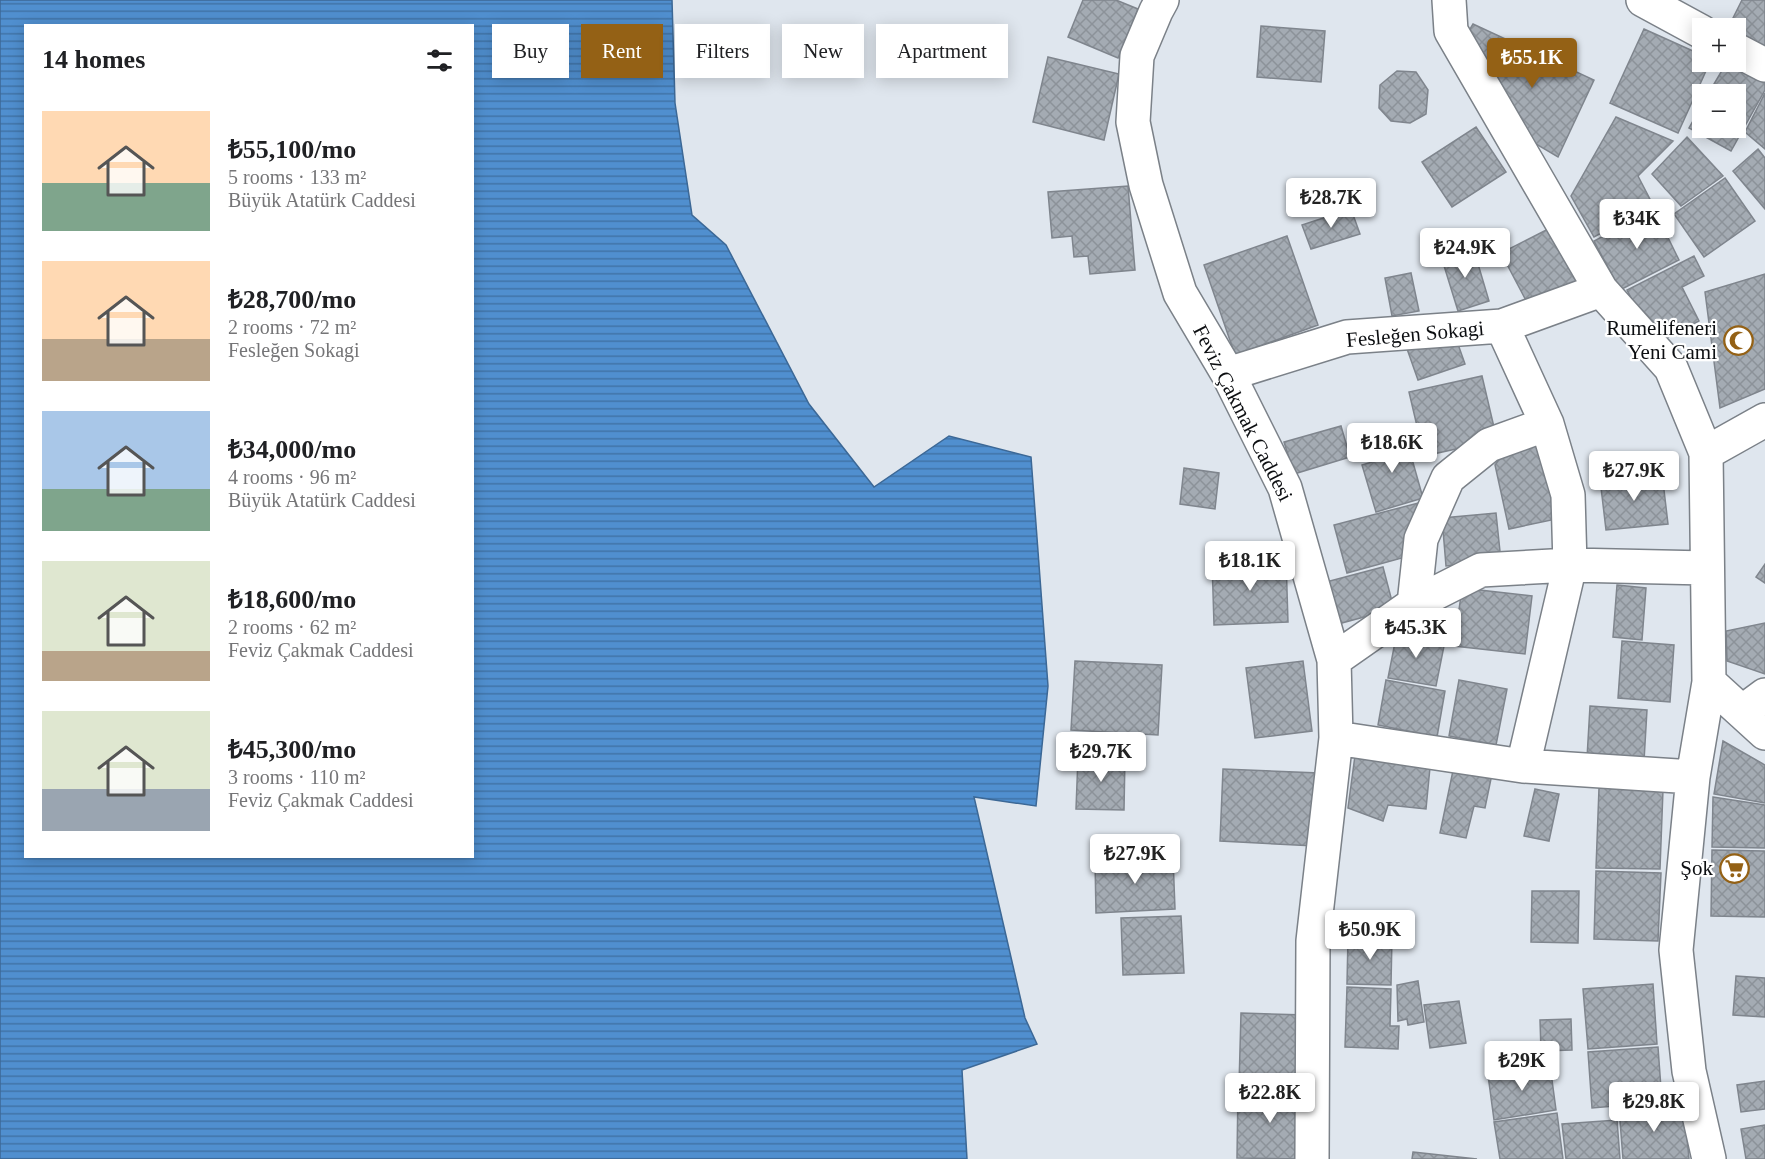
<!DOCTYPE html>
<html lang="en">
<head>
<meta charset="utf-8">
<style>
  body { margin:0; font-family:"Times New Roman",serif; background:#f6f6f6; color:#202124; height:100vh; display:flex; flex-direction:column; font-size:22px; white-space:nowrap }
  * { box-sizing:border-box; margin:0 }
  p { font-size:20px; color:#757577 }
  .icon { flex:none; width:33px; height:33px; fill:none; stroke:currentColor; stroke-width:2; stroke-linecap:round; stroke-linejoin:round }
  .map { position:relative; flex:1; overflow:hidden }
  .sheet { position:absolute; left:24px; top:24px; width:450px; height:834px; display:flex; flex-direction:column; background:#fff; border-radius:0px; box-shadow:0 3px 15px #0003 }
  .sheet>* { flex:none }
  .guide { position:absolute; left:492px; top:24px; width:570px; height:54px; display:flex; gap:12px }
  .controls { position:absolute; left:1692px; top:18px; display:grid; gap:12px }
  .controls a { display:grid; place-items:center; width:54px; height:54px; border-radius:0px; background:#fff; box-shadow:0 3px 15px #0003; font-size:30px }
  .price { position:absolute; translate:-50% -51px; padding:0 14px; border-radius:6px; background:#fff; color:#222; font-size:20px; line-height:39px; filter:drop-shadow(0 2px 3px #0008) }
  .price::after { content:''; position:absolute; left:50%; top:36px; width:18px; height:14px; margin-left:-9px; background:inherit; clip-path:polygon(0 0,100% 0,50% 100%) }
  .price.current { background:#946115; color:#fff }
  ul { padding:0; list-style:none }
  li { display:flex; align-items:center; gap:18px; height:150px; padding:0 18px }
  li span { display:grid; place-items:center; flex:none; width:168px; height:120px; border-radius:0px; color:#555 }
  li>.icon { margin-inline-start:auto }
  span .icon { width:72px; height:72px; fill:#fffc; stroke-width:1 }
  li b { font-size:26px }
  h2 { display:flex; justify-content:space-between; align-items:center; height:72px; padding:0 18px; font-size:26px }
  .chip { padding:0 21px; border-radius:0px; background:#fff; box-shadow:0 3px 15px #0003; font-size:21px; line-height:54px }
  .chip.current { background:#946115; color:#fff }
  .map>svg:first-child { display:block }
  .water { fill:url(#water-rules); stroke:#3c6896; stroke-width:1.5; fill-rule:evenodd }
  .building { fill:url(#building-cross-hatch); stroke:#7f858d; stroke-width:1.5 }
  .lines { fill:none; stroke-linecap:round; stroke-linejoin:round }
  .minor-casing { stroke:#7b8188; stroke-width:36 }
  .minor { stroke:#fff; stroke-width:33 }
  .labels { text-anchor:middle; stroke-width:4.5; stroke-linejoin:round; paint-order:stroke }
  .poi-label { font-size:21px; fill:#0c0e11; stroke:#fff; text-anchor:end }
  .street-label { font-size:21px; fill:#0c0e11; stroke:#fff }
</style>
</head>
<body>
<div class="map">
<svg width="1765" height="1159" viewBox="0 0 1765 1159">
  <defs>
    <pattern id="water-rules" width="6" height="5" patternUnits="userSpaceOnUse" patternTransform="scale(1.5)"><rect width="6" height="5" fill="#508fcf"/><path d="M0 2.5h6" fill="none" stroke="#4173a7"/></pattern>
    <pattern id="building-cross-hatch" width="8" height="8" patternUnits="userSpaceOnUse" patternTransform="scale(1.5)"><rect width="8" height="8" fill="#a4abb3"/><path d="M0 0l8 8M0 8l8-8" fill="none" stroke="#8c9299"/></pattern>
  </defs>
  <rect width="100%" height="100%" fill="#dfe6ee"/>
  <path class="water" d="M0,0H672L675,103L692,215L726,245L809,404L874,487L949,436L1031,457L1048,686L1036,806L974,797L1025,1018L1037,1044L962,1070L967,1159H0ZM26,26H472V856H26Z"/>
  <path class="building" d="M1083,0H1116L1138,9L1118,58L1068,37Z
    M1742,0H1765V54L1736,40V28H1728Z
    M1473,24L1594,80L1558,157L1516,132L1467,34Z
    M1261,26L1325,31L1321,82L1257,77Z
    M1644,29L1702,55V62H1710L1678,133L1610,103Z
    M1048,57L1119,74L1104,140L1033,122Z
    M1727,62L1765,83V90L1731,151L1689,128L1702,105V128H1736V94H1708Z
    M1397,71L1416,72L1428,90L1426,114L1410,123L1391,121L1379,108L1380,85Z
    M1765,93V149L1745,132Z
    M1616,117L1673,141L1638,176L1653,205L1594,237L1571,196Z
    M1476,127L1506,172L1452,207L1422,162Z
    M1687,137L1723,176L1681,206L1652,174Z
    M1758,149L1765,158V209L1733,171Z
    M1725,178L1755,221L1704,257L1674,214Z
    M1128,186L1135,270L1090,274L1088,256L1074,257L1072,236L1052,238L1048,192Z
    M1351,209L1360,234L1311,249L1302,225Z
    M1654,209L1679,260L1620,290L1594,241Z
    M1556,225L1585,282L1531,310L1501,253Z
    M1287,236L1318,325L1235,355L1204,265Z
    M1473,247L1489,301L1458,311L1441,256Z
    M1694,256L1704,276L1682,287L1699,321L1655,344L1627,290Z
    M1411,273L1419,311L1392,316L1385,278Z
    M1765,274V389L1720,408L1705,292Z
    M1453,330L1465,364L1418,380L1406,346Z
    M1482,376L1497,440L1424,456L1409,392Z
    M1341,426L1350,457L1294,474L1284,442Z
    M1394,427L1402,454L1410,452L1423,498L1376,512L1362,465L1382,459L1374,433Z
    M1544,441L1561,518L1509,529L1495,465L1507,449Z
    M1184,468L1219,473L1215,509L1180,504Z
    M1662,473L1668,524L1606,530L1600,479Z
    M1422,502L1402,558L1347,573L1334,525Z
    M1496,513L1501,561L1446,566L1442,518Z
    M1286,558L1288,622L1214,625L1212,561Z
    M1765,564V583L1756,577Z
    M1383,567L1394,609L1338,624L1326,582Z
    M1617,585L1646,588L1642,640L1613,637Z
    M1462,588L1532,596L1525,654L1454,646Z
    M1765,623V674L1727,661L1726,631Z
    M1397,632L1445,641L1436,686L1388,678Z
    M1622,641L1674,645L1670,702L1618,698Z
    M1075,661L1162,665L1158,735L1071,730Z
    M1303,661L1312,731L1255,738L1246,668Z
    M1386,680L1445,691L1437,737L1378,725Z
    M1459,680L1507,689L1496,745L1449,736Z
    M1590,706L1647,710L1644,761L1587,758Z
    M1723,741L1765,765V803L1714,794Z
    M1356,748L1431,757L1426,809L1388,805L1383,821L1348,808Z
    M1078,757H1125L1124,810L1076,809Z
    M1455,761L1493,769L1485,808L1474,806L1466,838L1440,833Z
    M1223,769L1319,773L1315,846L1220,841Z
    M1599,788L1663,790L1660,869L1596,868Z
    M1535,789L1559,794L1549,841L1524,836Z
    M1713,797L1765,805V848L1712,847Z
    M1712,850L1765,851V917L1711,916Z
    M1173,857L1175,909L1096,913L1095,861Z
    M1596,871L1661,873L1658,941L1594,939Z
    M1532,891H1579L1578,943L1531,942Z
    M1181,916L1184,973L1123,975L1121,918Z
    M1348,937L1392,938L1391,985L1347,984Z
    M1736,976L1765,978V1017L1733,1015Z
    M1418,981L1424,1022L1408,1025L1407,1019L1398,1021L1397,985Z
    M1653,984L1657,1044L1588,1049L1583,989Z
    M1347,987L1391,989L1390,1026H1399L1398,1049L1345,1047Z
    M1459,1001L1466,1043L1430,1048L1424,1005Z
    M1241,1013L1306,1015L1305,1087L1239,1085Z
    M1571,1019L1572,1050L1541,1051L1540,1020Z
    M1658,1047L1662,1102L1592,1108L1588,1052Z
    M1550,1065L1556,1110L1494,1120L1488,1075Z
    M1765,1081V1109L1741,1112L1737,1085Z
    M1238,1089L1304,1091L1302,1159L1237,1158Z
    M1684,1104L1689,1159H1623L1619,1108Z
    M1557,1113L1563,1159H1500L1494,1122Z
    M1617,1120L1620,1159H1566L1562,1124Z
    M1765,1125V1159H1746L1741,1129Z
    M1413,1152L1477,1159H1412Z"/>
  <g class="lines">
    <defs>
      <path id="minor" d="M1162,0L1156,11L1137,56L1133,122L1146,185L1180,293L1228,374L1285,488L1334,660L1336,738L1313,941L1312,1159
        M1449,0L1451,31L1601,290L1671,368L1706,453L1709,682L1693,777L1676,950L1689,1071L1709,1159
        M1643,0L1702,32
        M1736,50L1765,65
        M1502,326L1547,424L1568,495L1570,565L1523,766
        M1228,374L1347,337L1502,326L1601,290
        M1706,453L1765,420
        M1414,604L1421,539L1448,478L1489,445L1547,424
        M1334,660L1414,604L1481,570L1570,565L1707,568
        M1709,682L1765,733
        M1742,712L1765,695
        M1336,738L1523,766L1693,777"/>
    </defs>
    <use href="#minor" class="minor-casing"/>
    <use href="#minor" class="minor"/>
  </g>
  <defs>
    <symbol id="mosque-ring" viewBox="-11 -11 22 22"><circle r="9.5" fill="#fff" stroke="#946115" stroke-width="1.5"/><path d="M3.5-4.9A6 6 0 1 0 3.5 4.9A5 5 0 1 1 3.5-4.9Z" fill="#946115"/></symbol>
    <symbol id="supermarket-ring" viewBox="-11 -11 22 22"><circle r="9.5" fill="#fff" stroke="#946115" stroke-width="1.5"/><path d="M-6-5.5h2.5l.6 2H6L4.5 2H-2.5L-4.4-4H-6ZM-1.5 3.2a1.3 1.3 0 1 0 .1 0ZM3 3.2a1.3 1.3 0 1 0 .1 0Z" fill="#946115"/></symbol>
  </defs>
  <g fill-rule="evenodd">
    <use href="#mosque-ring" x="1722" y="324" width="33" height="33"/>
    <use href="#supermarket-ring" x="1718" y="852" width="33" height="33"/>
  </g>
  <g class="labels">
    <g class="poi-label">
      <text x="1717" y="335">Rumelifeneri<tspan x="1717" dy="24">Yeni Cami</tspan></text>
      <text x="1713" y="875">Şok</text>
    </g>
    <g class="street-label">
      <text transform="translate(1415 334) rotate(-5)" y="7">Fesleğen Sokagi</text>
      <text transform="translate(1243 413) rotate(63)" y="7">Feviz Çakmak Caddesi</text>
    </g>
  </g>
</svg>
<div class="controls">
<a>+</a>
<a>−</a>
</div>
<b class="price current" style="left:1532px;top:89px">₺55.1K</b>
<b class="price" style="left:1331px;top:229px">₺28.7K</b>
<b class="price" style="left:1637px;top:250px">₺34K</b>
<b class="price" style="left:1465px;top:279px">₺24.9K</b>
<b class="price" style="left:1392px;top:474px">₺18.6K</b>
<b class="price" style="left:1634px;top:502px">₺27.9K</b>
<b class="price" style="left:1250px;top:592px">₺18.1K</b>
<b class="price" style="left:1416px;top:659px">₺45.3K</b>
<b class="price" style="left:1101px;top:783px">₺29.7K</b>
<b class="price" style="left:1135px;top:885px">₺27.9K</b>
<b class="price" style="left:1370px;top:961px">₺50.9K</b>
<b class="price" style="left:1522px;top:1092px">₺29K</b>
<b class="price" style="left:1270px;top:1124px">₺22.8K</b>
<b class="price" style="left:1654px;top:1133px">₺29.8K</b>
<div class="guide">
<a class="chip">Buy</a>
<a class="chip current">Rent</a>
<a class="chip">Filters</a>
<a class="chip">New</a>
<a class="chip">Apartment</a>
</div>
<section class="sheet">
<h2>14 homes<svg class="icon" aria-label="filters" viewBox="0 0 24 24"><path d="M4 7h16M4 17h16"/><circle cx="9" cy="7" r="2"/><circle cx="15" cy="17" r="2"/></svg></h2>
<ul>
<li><span style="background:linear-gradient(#ffd9b3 60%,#7fa58c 0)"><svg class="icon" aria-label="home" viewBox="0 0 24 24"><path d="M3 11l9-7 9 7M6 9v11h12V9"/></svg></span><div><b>₺55,100/mo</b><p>5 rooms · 133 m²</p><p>Büyük Atatürk Caddesi</p></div></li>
<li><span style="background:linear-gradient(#ffd9b3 65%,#b9a48a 0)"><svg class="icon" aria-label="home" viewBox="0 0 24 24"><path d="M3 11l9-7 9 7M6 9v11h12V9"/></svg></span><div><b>₺28,700/mo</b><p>2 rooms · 72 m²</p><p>Fesleğen Sokagi</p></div></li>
<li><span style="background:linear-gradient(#a9c7e8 65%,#7fa58c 0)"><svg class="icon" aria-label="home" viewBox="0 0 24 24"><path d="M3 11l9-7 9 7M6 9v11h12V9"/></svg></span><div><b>₺34,000/mo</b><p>4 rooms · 96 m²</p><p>Büyük Atatürk Caddesi</p></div></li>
<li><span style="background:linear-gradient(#dfe7d0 75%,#b9a48a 0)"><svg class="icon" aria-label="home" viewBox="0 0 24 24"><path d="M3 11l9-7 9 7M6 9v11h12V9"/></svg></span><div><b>₺18,600/mo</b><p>2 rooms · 62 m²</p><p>Feviz Çakmak Caddesi</p></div></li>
<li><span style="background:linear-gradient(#dfe7d0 65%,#9aa5b1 0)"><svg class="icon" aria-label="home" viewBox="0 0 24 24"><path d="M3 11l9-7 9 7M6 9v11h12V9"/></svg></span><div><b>₺45,300/mo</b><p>3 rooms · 110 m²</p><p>Feviz Çakmak Caddesi</p></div></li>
</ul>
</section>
</div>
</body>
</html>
